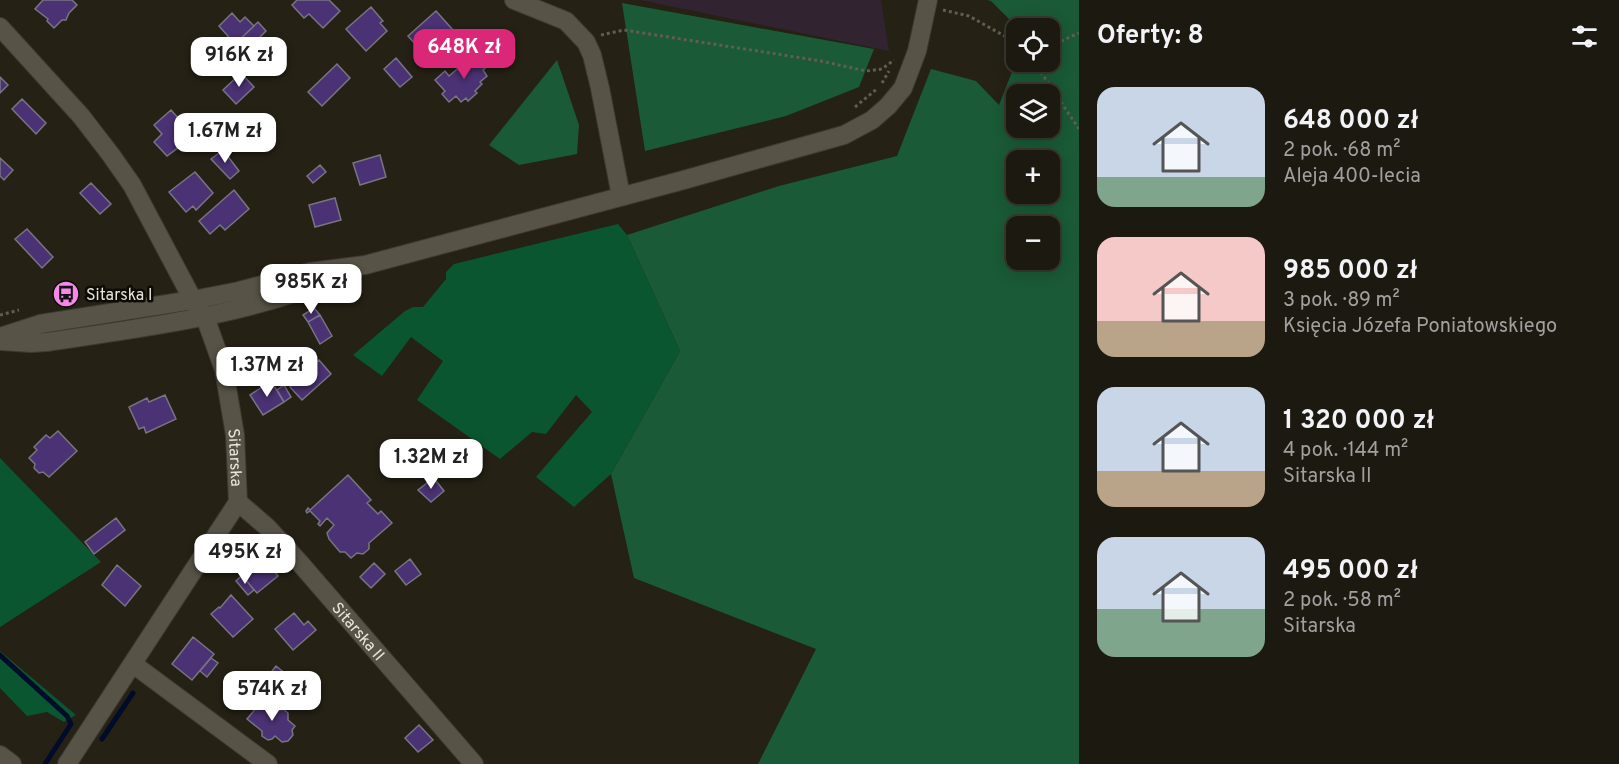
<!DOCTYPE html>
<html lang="pl">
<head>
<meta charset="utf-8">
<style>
  body { margin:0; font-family:Overpass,sans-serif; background:#29261e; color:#f1f3f6; height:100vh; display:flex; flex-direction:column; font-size:22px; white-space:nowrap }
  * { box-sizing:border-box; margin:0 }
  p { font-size:20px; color:#a0a09f }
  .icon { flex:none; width:33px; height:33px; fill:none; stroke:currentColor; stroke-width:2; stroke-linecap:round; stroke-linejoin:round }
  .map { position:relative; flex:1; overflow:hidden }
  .drawer { display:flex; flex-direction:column; background:#1c1910; width:540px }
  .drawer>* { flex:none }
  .fabs { position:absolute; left:1006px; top:18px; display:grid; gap:12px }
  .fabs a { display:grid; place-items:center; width:54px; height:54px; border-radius:12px; background:#1c1910; box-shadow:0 3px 15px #0003,0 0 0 2px #3a3830; font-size:30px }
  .price { position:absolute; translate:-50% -51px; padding:0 14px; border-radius:12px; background:#fff; color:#222; font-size:20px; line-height:39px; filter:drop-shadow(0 2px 3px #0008) }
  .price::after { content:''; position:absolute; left:50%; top:36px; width:18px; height:14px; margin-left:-9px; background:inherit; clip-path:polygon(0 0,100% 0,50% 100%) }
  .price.active { background:#db2777; color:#fff }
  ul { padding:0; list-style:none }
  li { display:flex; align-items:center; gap:18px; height:150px; padding:0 18px }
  li span { display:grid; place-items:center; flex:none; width:168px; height:120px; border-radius:18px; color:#555 }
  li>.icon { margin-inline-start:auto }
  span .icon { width:72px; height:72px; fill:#fffc; stroke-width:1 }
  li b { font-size:26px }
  h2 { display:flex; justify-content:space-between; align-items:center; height:72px; padding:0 18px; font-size:26px }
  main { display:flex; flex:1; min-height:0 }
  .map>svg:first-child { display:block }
  .industrial { fill:#31232f }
  .green { fill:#0a5631 }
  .forest { fill:#1a5a36; fill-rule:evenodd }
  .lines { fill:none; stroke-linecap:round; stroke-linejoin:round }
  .stream { stroke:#000c29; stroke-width:5 }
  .building { fill:#4b3274; stroke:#787482; stroke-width:1.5 }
  .minor-casing { stroke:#3e3a32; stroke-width:20 }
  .path { stroke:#615d52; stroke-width:3; stroke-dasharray:3 3; stroke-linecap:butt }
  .minor { stroke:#575346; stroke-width:18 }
  .labels { text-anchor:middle; stroke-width:5; stroke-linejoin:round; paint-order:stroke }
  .poi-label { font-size:16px; fill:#e9e6de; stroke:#0c0b06; text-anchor:start }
  .street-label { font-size:16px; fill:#e9e6de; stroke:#0c0b06 }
</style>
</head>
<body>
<main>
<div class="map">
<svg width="1079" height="764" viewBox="0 0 1079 764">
  <rect width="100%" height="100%" fill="#252115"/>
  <path class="industrial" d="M640,0H881L889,51Z"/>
  <path class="green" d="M618,224L627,235L680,351L611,474L574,507L536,477L592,412L576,395L546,434L532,432L500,459L417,400L443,361L411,337L382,376L353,355L405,311L413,307H423L446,279V272L454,264Z
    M0,458L101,562L0,627Z
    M0,651L76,715L64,722L47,712L27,716L0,688Z"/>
  <path class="forest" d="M987,0H1079V764H758L816,649L634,578L611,474L680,351L627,235L779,186L897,156L931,69L976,81L999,105L1017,59V62H1050V28H1018L991,1ZM1050,94V128H1017V94ZM1017,160H1050V194H1017ZM1017,226H1050V260H1017Z
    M622,3L874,49L859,87L786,116L645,151Z
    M557,60L579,125L577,154L519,165L489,145Z"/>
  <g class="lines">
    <path class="stream" d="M0,655L67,716L71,724L45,764
      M102,739L133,693"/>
  </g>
  <path class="building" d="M43,0H72L77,5L69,13L66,20H62L54,28L47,21L48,19L35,9Z
    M297,0H329L340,11L323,28L309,14L304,18L292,5Z
    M371,7L383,21L380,23L387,31L366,51L346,29Z
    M436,11L453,30L426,56L408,36Z
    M232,13L240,22L245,17L254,26L235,44L219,26Z
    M258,22L266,31L244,53L235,44Z
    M477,52L488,66L483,70L487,76L480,82L482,84L475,91L477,93L468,101L466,98L461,102L456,96L449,102L442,94L445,91L435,80L445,71L449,76Z
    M396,58L412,77L400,87L384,69Z
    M337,64L350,78L322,106L308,92Z
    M241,73L254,87L236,104L223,90Z
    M0,77L8,85L0,93Z
    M22,99L46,123L36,134L12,109Z
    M171,110L187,128L193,122L203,134L190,146L186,142L167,156L154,142L162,134L154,125Z
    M223,150L239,171L230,179L211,159Z
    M380,155L386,177L360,185L353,163Z
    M0,158L13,170L4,180L0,176Z
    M320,165L326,172L313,183L307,176Z
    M195,172L213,193L196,210L193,206L186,212L169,192Z
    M91,183L111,204L100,214L80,193Z
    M234,190L249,209L225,230L220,225L210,234L199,221Z
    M335,198L341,220L315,227L309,205Z
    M27,229L53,257L42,268L15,239Z
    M314,308L320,315L308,322L303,315Z
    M320,315L332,336L320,344L308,322Z
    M319,360L331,374L302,400L290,387L297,381L293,377L298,373L301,377Z
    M271,381L284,402L263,415L250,395Z
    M284,385L291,397L284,402L277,390Z
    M165,395L176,419L146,433L144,427L139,429L129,407L147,398L149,402Z
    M58,431L77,451L49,477L43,472L39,473L34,468L35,464L29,458L37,450L34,447L46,435L50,438Z
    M348,475L371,500L367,503L378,514L381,511L392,523L369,543V549L363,554L357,553L351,558L345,552H340L329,539L327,533L334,525L327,518L320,526L318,524L320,521L310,511L307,513L306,511L308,508L310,510Z
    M433,477L444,491L431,502L418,490L432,479Z
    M116,518L125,530L94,554L85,542Z
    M259,552L278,576L257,593L237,570Z
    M410,559L421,574L406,585L395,571Z
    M374,563L385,574L371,588L360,577Z
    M117,565L141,586L125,606L102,585Z
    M242,575L254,590L248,595L236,581Z
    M231,595L253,619L233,637L211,614L219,607L220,608Z
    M294,613L304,625L308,621L316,630L293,650L275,629Z
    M193,637L214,654L192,680L172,664Z
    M211,658L218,663L207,677L200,671Z
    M276,666L301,686L290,700L265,680Z
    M263,700L277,711L283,709L288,713V720L295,726L292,730L293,735L288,741L282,742L275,736L272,739L268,740L262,736V731L247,719Z
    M419,725L433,740L418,752L405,738Z"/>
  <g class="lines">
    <defs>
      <g id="minor">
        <path d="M514,0L566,21L586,42L592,55L600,88L621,196"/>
        <path id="s1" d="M0,27L81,116L111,155L132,185L193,300L205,317L224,370L235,435L238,502L67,764"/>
        <path d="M0,337L40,324L193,300L239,291L310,272L365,265L680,181L844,135L872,120L888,106L903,88L917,51L928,0"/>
        <path d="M0,341L31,343L47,342C147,327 251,315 344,274"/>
        <path id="s2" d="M238,502L267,527L299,562L474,764"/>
        <path d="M133,664L268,764"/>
        <path d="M0,755L12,764"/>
      </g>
    </defs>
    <use href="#minor" class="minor-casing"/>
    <path class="path" d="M943,10L969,16L1017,43
      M601,35L624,30L821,61L866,71L882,69L894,60
      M1050,46L1079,33
      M1034,62L1079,129
      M882,83L889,71
      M855,107L878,88
      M0,315L19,310"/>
    <use href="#minor" class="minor"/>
  </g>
  <defs>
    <symbol id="bus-disc" viewBox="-11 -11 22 22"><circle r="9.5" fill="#f788eb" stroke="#0c0b06"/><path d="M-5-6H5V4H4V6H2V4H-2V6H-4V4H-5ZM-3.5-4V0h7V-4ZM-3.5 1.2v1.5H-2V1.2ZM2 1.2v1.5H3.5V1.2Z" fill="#111"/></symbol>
  </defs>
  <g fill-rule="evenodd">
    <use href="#bus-disc" x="51" y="279" width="30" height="30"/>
  </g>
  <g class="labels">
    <g class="poi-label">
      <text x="86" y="300">Sitarska I</text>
    </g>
    <g class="street-label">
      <text dy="6" stroke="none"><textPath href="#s1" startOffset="502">Sitarska</textPath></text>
      <text dy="6" stroke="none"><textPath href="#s2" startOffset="177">Sitarska II</textPath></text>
    </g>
  </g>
</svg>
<div class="fabs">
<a><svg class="icon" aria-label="locate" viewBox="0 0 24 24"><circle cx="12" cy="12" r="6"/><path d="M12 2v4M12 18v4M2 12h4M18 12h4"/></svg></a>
<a><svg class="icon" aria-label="layers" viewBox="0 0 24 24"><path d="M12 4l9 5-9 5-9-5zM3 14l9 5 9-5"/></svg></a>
<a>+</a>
<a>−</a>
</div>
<b class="price active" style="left:464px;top:80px">648K zł</b>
<b class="price" style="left:239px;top:88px">916K zł</b>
<b class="price" style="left:225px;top:164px">1.67M zł</b>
<b class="price" style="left:311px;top:315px">985K zł</b>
<b class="price" style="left:267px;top:398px">1.37M zł</b>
<b class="price" style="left:431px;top:490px">1.32M zł</b>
<b class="price" style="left:245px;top:585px">495K zł</b>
<b class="price" style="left:272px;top:722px">574K zł</b>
</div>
<section class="drawer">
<h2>Oferty: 8<svg class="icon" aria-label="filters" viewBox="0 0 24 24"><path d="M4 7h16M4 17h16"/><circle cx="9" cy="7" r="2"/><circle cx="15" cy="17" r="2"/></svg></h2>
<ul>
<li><span style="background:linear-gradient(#c9d6e8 75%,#7fa58c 0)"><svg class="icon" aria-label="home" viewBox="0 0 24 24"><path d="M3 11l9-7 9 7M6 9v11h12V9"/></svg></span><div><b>648 000 zł</b><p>2 pok. · 68 m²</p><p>Aleja 400-lecia</p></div></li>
<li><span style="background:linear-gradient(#f6c9c9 70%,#b9a48a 0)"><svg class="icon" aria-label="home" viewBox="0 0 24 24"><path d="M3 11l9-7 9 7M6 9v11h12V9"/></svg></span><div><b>985 000 zł</b><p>3 pok. · 89 m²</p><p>Księcia Józefa Poniatowskiego</p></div></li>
<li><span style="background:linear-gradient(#c9d6e8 70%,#b9a48a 0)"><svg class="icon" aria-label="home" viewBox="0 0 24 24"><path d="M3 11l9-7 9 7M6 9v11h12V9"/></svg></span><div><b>1 320 000 zł</b><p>4 pok. · 144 m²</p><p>Sitarska II</p></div></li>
<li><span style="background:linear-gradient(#c9d6e8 60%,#7fa58c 0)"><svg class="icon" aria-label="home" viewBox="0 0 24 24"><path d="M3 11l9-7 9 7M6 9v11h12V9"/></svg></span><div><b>495 000 zł</b><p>2 pok. · 58 m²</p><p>Sitarska</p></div></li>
</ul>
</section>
</main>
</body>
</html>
